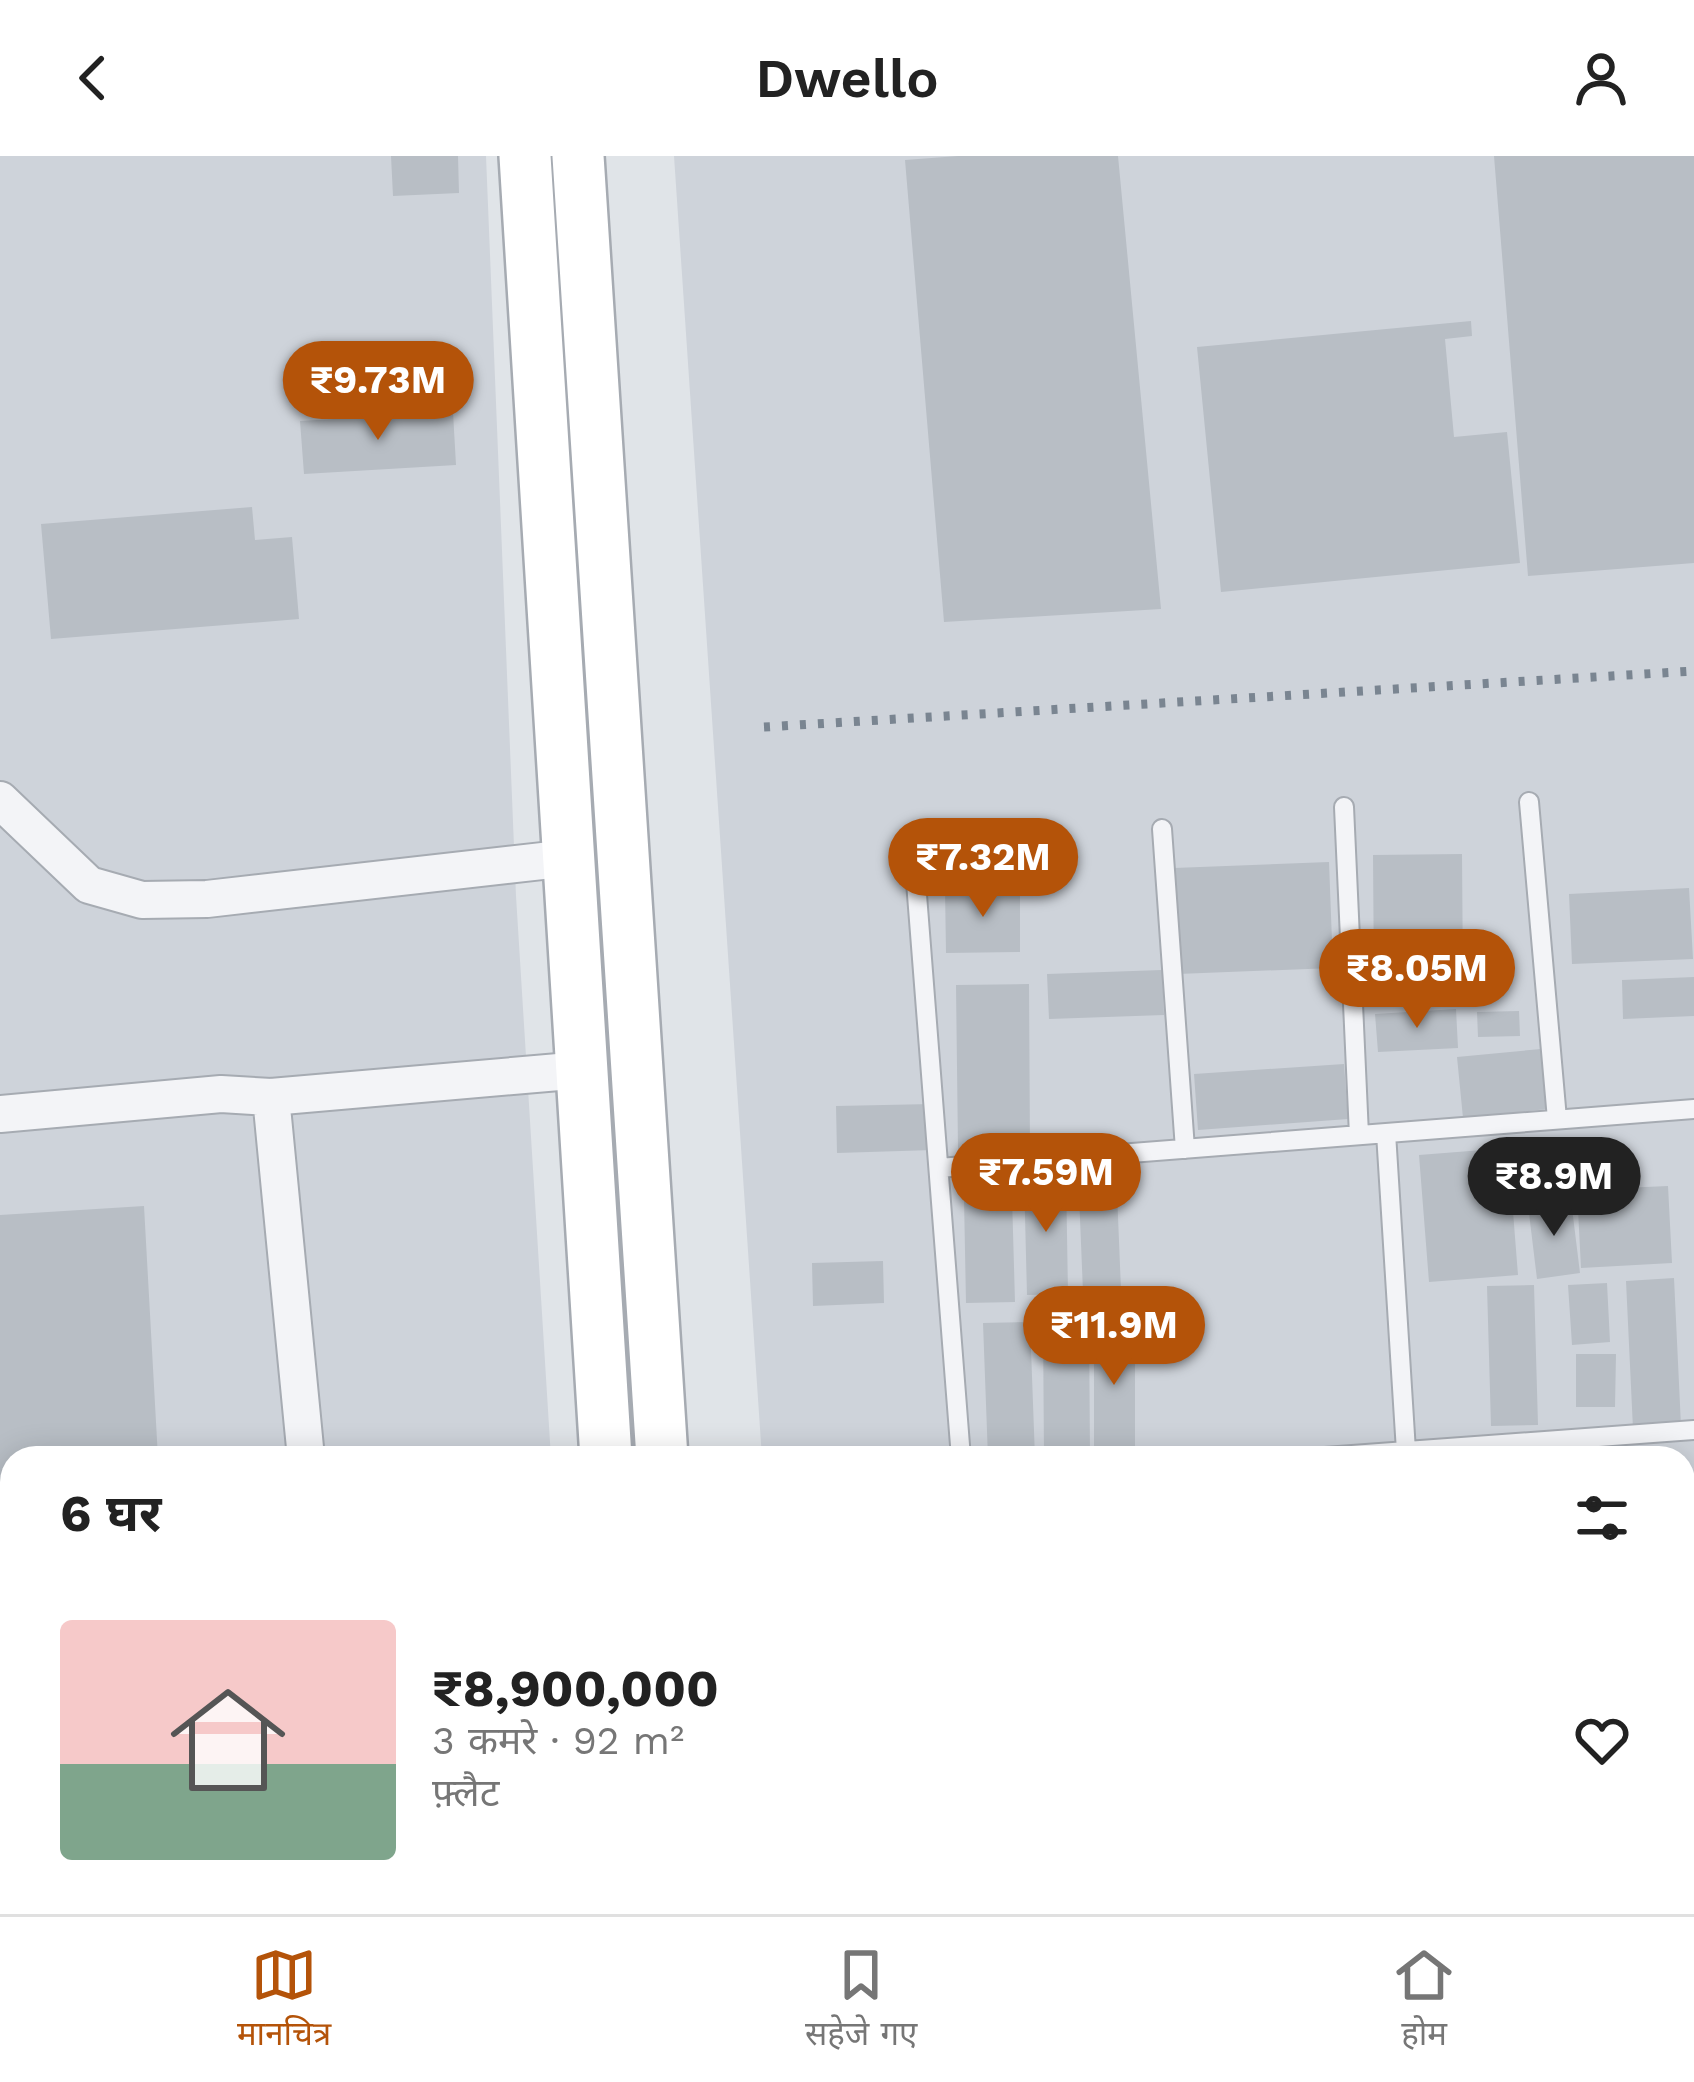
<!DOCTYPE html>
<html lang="hi">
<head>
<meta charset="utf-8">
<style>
  body { margin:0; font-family:"Work Sans","Noto Sans Devanagari",sans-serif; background:#f2f2f2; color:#222; height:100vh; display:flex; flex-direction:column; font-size:45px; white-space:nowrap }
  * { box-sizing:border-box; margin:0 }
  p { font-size:39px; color:#767676 }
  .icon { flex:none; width:66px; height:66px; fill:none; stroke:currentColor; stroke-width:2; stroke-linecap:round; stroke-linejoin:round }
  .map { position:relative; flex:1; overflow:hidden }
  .details { position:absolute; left:0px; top:1290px; width:1695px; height:468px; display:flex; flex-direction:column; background:#fff; border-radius:36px 36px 0 0; box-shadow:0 6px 30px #0003 }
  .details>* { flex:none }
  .price { position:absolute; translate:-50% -102px; padding:0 27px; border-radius:42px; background:#b45309; color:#fff; font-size:39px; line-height:78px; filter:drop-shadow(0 3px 6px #0008) }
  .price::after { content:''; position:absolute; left:50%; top:72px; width:36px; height:27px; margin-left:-18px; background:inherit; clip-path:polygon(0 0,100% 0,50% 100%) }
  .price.selected { background:#222; color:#fff }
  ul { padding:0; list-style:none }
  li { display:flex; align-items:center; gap:36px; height:300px; padding:0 60px }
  li span { display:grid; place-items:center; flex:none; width:336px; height:240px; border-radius:12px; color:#555 }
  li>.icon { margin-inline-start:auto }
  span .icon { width:144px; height:144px; fill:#fffc; stroke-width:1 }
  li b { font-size:51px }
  h2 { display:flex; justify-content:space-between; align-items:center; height:144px; padding:0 60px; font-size:51px }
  header { display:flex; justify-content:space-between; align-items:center; height:156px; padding:0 60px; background:#fff; font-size:54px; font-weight:600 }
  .tabs { display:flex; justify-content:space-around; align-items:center; height:168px; border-top:3px solid #e0e0e0; background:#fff; font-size:33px; color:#767676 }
  .tabs a { display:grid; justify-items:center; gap:6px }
  .tabs .selected { color:#b45309 }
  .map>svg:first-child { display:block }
  .built { fill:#ced3da }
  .building { fill:#b8bec5 }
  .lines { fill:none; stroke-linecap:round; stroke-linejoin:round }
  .lane-casing { stroke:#a6abb2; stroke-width:22 }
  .street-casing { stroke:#a6abb2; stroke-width:40 }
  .secondary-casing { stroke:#a6abb2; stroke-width:56 }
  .lane { stroke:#f3f4f7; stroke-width:18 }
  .street { stroke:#f3f4f7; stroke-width:36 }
  .secondary { stroke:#fff; stroke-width:51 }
  .rail { stroke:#7a8591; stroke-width:9; stroke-dasharray:6 12; stroke-linecap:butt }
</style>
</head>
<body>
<header><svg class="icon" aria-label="back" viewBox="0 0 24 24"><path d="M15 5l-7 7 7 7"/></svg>Dwello<svg class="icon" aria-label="person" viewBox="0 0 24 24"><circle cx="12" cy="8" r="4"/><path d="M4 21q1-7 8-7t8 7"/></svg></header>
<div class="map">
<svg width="1694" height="1758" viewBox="0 0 1694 1758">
  <rect width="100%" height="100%" fill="#e0e4e8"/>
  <path class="built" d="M0,0H486L516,740L551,1302H12V1746H578L579,1758H0Z
    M674,0H1694V1758H792L791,1746H1683V1302H762Z"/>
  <path class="building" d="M391,0H458L459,37L393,40Z
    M958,0H1118L1161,453L944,466L905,4Z
    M1494,0H1694V407L1528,420Z
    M1471,165L1472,180L1445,183L1454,281L1507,276L1520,407L1221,436L1197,191Z
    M453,256L456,309L304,318L300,265Z
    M252,351L255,384L292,381L299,463L51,483L41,368Z
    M1462,698L1463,829H1374L1373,699Z
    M1329,706L1333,812L1178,818L1174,712Z
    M945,732H1020V796L946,797Z
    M1689,732L1693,803L1572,808L1569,738Z
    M1162,814L1164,859L1049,863L1047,818Z
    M1694,821V860L1623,863L1622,824Z
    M1029,828L1030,993H958L956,829Z
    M1456,853L1458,892L1378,896L1375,858Z
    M1519,855L1520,880L1478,881L1477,856Z
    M1541,893L1547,953L1463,962L1457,901Z
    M1344,908L1348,963L1198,974L1194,918Z
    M932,948L933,994L837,997L836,950Z
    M1508,992L1518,1119L1429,1126L1419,999Z
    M1066,1019L1068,1138L1027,1139L1024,1020Z
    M1668,1030L1672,1107L1581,1112L1577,1034Z
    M1117,1036L1121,1134L1083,1136L1079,1038Z
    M1012,1041L1015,1146L966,1147L964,1042Z
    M1571,1044L1580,1117L1537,1123L1528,1049Z
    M144,1050L158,1302H12V1686L0,1687V1059Z
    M883,1105L884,1147L813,1150L812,1107Z
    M1674,1122L1681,1270L1633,1273L1626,1125Z
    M1607,1127L1610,1186L1572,1189L1568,1129Z
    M1534,1129L1538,1269L1491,1270L1487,1130Z
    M1089,1165L1090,1302H1044L1043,1166Z
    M1030,1166L1035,1302H988L983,1167Z
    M1094,1167H1135V1297H1094Z
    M1576,1198H1616L1615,1251H1576Z
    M1683,1353H1694V1605L1683,1606Z
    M1683,1729H1694V1758H1601V1746H1683Z"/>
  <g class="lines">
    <defs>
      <path id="lane" d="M1529,646L1557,963
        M1344,651L1359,979
        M1162,673L1185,993
        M916,726L961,1302
        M1386,977L1406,1295
        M939,1012L1694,953
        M1311,1302L1694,1274"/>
      <path id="street" d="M0,644L89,729L142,744L207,743L569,702
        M271,941L306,1302
        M0,958L221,938L271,941L582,914"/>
      <path id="secondary" d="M525,0L606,1302
        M578,0L662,1302
        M634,1746L635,1758
        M690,1746L691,1758"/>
    </defs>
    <use href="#lane" class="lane-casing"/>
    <use href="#street" class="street-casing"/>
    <use href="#secondary" class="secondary-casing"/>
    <use href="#lane" class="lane"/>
    <use href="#street" class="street"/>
    <use href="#secondary" class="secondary"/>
    <path class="rail" d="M764,571L1694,515"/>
  </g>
</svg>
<b class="price" style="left:378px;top:287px">₹9.73M</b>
<b class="price" style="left:983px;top:764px">₹7.32M</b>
<b class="price" style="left:1417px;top:875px">₹8.05M</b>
<b class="price" style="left:1046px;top:1079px">₹7.59M</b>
<b class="price selected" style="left:1554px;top:1083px">₹8.9M</b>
<b class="price" style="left:1114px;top:1232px">₹11.9M</b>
<section class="details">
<h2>6 घर<svg class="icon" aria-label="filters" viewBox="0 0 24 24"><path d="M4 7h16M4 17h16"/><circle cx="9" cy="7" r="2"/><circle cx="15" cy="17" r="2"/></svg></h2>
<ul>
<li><span style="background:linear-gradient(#f6c9c9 60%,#7fa58c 0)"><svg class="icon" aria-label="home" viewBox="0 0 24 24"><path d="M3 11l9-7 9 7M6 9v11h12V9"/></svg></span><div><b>₹8,900,000</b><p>3 कमरे · 92 m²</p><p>फ़्लैट</p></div><svg class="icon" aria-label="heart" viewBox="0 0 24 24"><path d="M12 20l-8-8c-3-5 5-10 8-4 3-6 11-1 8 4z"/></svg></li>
</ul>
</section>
</div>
<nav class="tabs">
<a class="selected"><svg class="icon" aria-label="map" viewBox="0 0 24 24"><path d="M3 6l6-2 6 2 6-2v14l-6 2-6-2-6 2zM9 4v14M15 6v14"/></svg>मानचित्र</a>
<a><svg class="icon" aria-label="saved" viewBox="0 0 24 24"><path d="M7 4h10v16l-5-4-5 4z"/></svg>सहेजे गए</a>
<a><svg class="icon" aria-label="home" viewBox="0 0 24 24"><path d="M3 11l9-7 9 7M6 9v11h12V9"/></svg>होम</a>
</nav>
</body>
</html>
